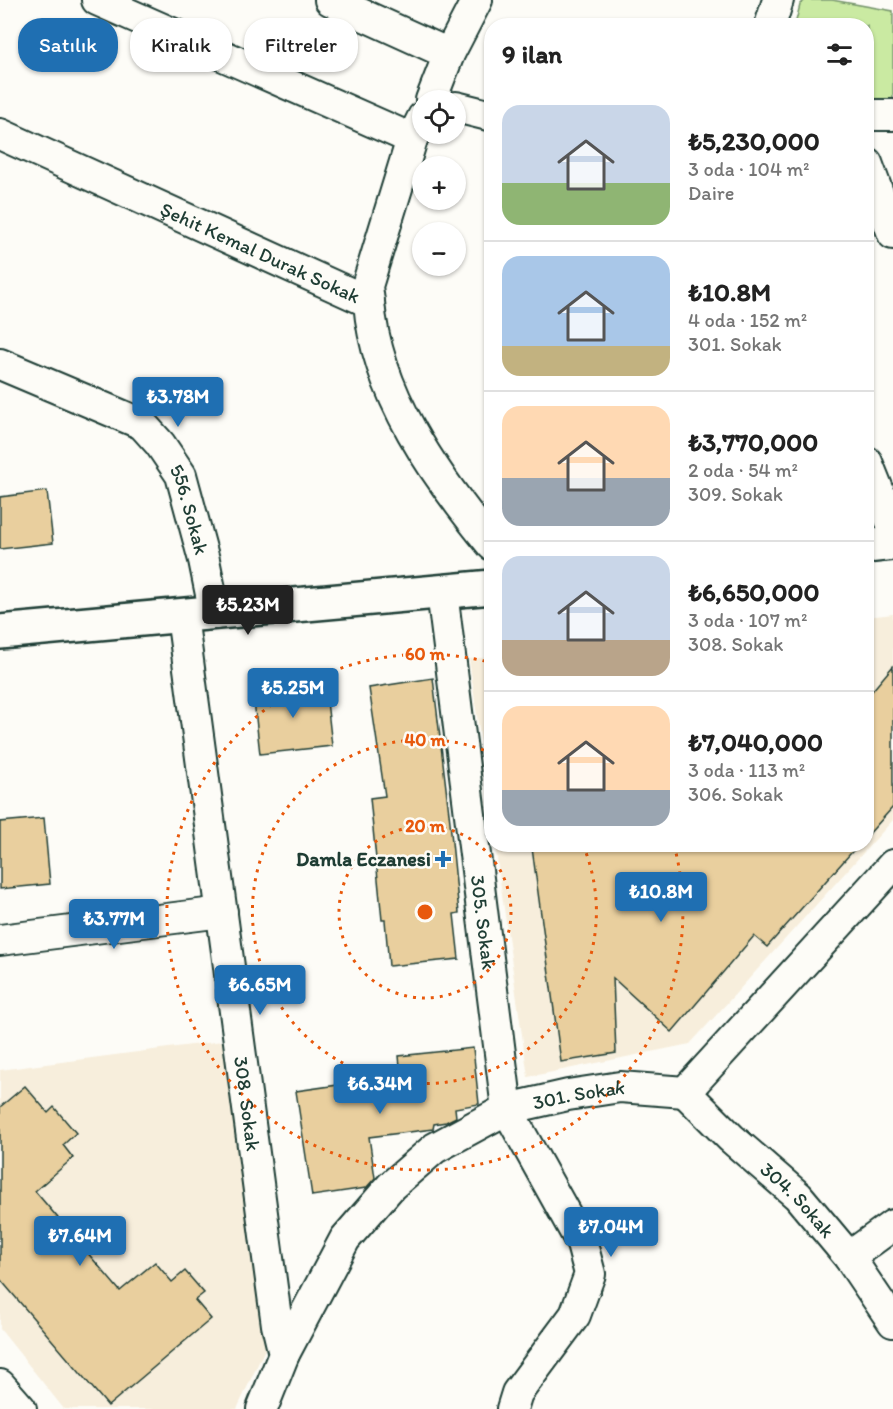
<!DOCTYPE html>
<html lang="tr">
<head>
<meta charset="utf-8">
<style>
  body { margin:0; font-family:Itim,sans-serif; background:#f2f2f2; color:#222; height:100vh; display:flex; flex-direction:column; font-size:22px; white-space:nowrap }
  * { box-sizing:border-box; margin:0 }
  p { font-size:20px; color:#767676 }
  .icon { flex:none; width:33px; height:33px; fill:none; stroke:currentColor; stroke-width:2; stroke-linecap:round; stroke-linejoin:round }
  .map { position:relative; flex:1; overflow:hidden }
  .drawer { position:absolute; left:484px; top:18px; width:390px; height:834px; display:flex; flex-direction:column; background:#fff; border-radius:24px; box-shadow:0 2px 4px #0004 }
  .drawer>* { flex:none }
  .guide { position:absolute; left:18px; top:18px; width:376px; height:54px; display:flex; gap:12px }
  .fabs { position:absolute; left:412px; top:90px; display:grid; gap:12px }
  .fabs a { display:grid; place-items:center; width:54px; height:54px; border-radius:50%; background:#fff; box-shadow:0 2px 4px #0004; font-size:30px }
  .price { position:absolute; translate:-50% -51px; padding:0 14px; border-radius:6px; background:#1f6fb2; color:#fff; font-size:20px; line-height:39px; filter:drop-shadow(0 2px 3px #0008) }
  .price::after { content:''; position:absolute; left:50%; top:36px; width:18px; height:14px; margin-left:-9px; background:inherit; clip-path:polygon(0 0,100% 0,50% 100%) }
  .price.current { background:#222; color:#fff }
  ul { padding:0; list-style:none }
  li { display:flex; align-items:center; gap:18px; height:150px; padding:0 18px }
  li+li { border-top:2px solid #e0e0e0 }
  li span { display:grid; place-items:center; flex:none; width:168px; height:120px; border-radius:18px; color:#555 }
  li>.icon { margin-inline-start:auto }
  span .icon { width:72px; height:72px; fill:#fffc; stroke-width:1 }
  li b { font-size:26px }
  h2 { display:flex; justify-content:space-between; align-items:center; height:72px; padding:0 18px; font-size:26px }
  .tag { padding:0 21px; border-radius:24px; background:#fff; box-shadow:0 2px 4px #0004; font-size:21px; line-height:54px }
  .tag.current { background:#1f6fb2; color:#fff }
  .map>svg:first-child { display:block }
  .built { fill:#f7eedc }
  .green { fill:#caeaa2; stroke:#74946b; stroke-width:1.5 }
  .building { fill:#e9cf9e; stroke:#1f3d34; stroke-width:1.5 }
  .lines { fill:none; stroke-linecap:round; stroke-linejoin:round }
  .minor-casing { stroke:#1f3d34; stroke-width:34 }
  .secondary-casing { stroke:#1f3d34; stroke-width:38 }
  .minor { stroke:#fdfcf7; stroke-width:30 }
  .secondary { stroke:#fdfcf7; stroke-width:33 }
  .ring { fill:none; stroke:#e8590c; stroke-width:3; stroke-dasharray:3 6 }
  .poi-dot { fill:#1f6fb2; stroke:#fdfcf7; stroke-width:2 }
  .labels { text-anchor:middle; stroke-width:5; stroke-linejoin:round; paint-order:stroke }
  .street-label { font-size:20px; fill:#1f3d34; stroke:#fdfcf7 }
  .poi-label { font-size:20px; font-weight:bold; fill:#1f3d34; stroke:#fdfcf7; text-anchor:end }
  .centre { fill:#e8590c; stroke:#fdfcf7; stroke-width:3 }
  .ring-label { font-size:18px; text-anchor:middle; font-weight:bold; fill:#e8590c; stroke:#fdfcf7; stroke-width:5; stroke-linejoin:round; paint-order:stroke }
</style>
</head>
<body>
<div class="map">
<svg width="893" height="1409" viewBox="0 0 893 1409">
  <rect width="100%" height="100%" fill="#fdfcf7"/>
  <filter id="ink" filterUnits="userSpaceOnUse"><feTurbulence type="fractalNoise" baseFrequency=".0167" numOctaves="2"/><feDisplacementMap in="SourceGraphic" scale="12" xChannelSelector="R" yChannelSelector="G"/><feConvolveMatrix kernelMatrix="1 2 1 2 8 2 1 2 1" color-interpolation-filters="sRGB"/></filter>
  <g filter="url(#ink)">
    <path class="built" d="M893,614V820L690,1044L528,1077L495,845L867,844V617Z
      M492,657V821L469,659Z
      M222,1041L247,1202L265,1349L237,1409H64L0,1329V1070Z"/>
    <path class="green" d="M805,0H832L893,11V99H867V26L795,25L800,5Z"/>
    <path class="building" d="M47,491L53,543L0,549V497Z
      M893,666V807L867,836V697Z
      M433,678L450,822L459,913L454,914L459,959L389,966L385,920H382L370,798L385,796L369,688Z
      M325,683L332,746L260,754L253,692Z
      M44,818L50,884L0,889V822Z
      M547,844H859L767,947L754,936L672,1032L613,978L616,1053L561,1062L532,848L547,847Z
      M473,1048L479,1104L455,1108L456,1117L446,1122L434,1124L433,1129L369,1137L375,1178L366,1188L312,1196L296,1091L401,1076L399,1056Z
      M25,1086L48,1113L54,1107L76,1133L63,1145L73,1158L35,1191L120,1291L155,1262L172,1282L185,1271L204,1293L195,1300L211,1319L108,1406L0,1279V1107Z"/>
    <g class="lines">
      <defs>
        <g id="minor">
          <path d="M97,0L412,139"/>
          <path d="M330,0L449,54"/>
          <path d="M770,26L778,0"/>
          <path d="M431,100L449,54L477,0"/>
          <path d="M456,107L492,116"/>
          <path d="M867,115H893"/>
          <path id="s1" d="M0,134L369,302C376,393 436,477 492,545"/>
          <path d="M867,163L893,234"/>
          <path d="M369,302L367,286L412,139L423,117"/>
          <path id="s2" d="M0,364L142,424L160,444L181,475L204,560L215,614"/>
          <path d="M867,462L893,527"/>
          <path id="s3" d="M442,592L507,1109L582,1244L590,1274L575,1315L517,1393L512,1409"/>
          <path id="s4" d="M182,616L277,1325L284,1354L262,1409"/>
          <path d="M0,940L222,912"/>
          <path id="s5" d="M685,1092L731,1138L798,1196L849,1257L893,1322"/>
          <path d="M849,1257L893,1225"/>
          <path id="s6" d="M284,1354L345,1239L391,1186L435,1148L507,1109L568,1095L620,1087L685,1092L893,865"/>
          <path d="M0,1385L21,1409"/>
        </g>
        <path id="secondary" d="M867,546L893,543
          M0,632L492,587"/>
      </defs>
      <use href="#minor" class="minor-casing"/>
      <use href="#secondary" class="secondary-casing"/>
      <use href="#minor" class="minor"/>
      <use href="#secondary" class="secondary"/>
    </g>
  </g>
  <g class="ring">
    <circle cx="425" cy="912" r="86"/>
    <path d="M583 845A172 172 0 1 1 491 753"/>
    <path d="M674 845A258 258 0 1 1 492 663"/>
  </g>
  <path class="poi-dot" d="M440 850h6v6h6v6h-6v6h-6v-6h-6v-6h6z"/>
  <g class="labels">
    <g class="street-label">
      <text dy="7" stroke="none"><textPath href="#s1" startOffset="286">Şehit Kemal Durak Sokak</textPath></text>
      <text dy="7" stroke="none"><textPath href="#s2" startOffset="254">556. Sokak</textPath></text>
      <text dy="7" stroke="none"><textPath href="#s3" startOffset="333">305. Sokak</textPath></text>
      <text dy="7" stroke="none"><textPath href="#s6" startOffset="414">301. Sokak</textPath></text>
      <text dy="7" stroke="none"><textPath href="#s4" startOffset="492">308. Sokak</textPath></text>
      <text dy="7" stroke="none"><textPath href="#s5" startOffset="156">304. Sokak</textPath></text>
    </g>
    <g class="poi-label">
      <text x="431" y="866">Damla Eczanesi</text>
    </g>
  </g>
  <circle cx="425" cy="912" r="9" class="centre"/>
  <g class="ring-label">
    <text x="425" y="660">60 m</text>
    <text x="425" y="746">40 m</text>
    <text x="425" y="832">20 m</text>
  </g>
</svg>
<div class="fabs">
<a><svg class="icon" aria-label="locate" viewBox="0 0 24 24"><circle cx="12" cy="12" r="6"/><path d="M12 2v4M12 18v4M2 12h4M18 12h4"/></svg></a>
<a>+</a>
<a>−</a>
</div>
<b class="price" style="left:178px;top:428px">₺3.78M</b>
<b class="price current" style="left:248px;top:636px">₺5.23M</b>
<b class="price" style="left:293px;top:719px">₺5.25M</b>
<b class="price" style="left:661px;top:923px">₺10.8M</b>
<b class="price" style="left:114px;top:950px">₺3.77M</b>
<b class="price" style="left:260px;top:1016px">₺6.65M</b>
<b class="price" style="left:380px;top:1115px">₺6.34M</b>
<b class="price" style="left:611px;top:1258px">₺7.04M</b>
<b class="price" style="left:80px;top:1267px">₺7.64M</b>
<div class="guide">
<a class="tag current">Satılık</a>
<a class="tag">Kiralık</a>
<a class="tag">Filtreler</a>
</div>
<section class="drawer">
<h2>9 ilan<svg class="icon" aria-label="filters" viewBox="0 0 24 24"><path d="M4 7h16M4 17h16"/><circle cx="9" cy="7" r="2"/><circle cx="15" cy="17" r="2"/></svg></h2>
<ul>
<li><span style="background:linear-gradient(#c9d6e8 65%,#8fb573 0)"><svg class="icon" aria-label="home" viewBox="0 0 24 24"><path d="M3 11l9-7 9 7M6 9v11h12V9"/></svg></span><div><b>₺5,230,000</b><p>3 oda · 104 m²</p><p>Daire</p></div></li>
<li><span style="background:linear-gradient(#a9c7e8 75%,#c2b280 0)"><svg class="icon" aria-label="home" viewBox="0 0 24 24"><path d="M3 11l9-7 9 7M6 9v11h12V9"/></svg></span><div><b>₺10.8M</b><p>4 oda · 152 m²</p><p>301. Sokak</p></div></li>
<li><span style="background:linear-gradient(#ffd9b3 60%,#9aa5b1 0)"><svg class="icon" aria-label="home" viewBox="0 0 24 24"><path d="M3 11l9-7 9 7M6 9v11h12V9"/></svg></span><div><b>₺3,770,000</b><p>2 oda · 54 m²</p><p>309. Sokak</p></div></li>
<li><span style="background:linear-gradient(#c9d6e8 70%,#b9a48a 0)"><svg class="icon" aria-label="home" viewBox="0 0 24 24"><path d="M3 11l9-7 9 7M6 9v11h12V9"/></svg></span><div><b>₺6,650,000</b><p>3 oda · 107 m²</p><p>308. Sokak</p></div></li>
<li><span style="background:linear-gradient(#ffd9b3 70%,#9aa5b1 0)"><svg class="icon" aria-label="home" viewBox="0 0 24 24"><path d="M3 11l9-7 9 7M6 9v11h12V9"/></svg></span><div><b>₺7,040,000</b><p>3 oda · 113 m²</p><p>306. Sokak</p></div></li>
</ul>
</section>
</div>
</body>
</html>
